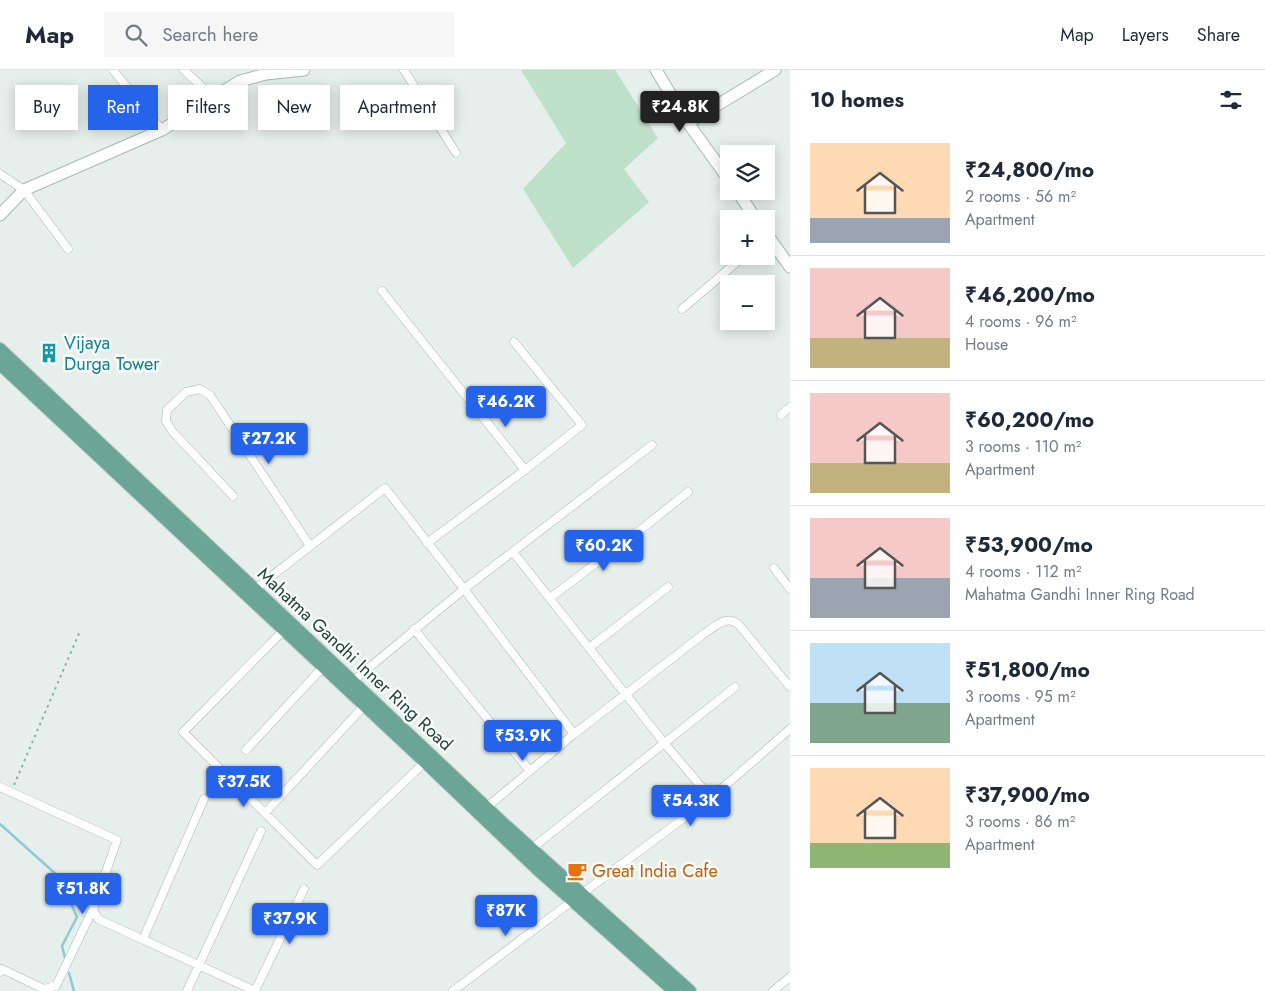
<!DOCTYPE html>
<html lang="en">
<head>
<meta charset="utf-8">
<style>
  body { margin:0; font-family:Jost,sans-serif; background:#f6f6f7; color:#1f2937; height:100vh; display:flex; flex-direction:column; font-size:19px; white-space:nowrap }
  * { box-sizing:border-box; margin:0 }
  p { font-size:16px; color:#747a83 }
  .icon { flex:none; width:28px; height:28px; fill:none; stroke:currentColor; stroke-width:2; stroke-linecap:round; stroke-linejoin:round }
  .map { position:relative; flex:1; overflow:hidden }
  .sheet { display:flex; flex-direction:column; background:#fff; width:475px }
  .sheet>* { flex:none }
  .top-card { position:absolute; left:15px; top:15px; width:475px; height:45px; display:flex; gap:10px }
  .controls { position:absolute; left:720px; top:75px; display:grid; gap:10px }
  .controls a { display:grid; place-items:center; width:55px; height:55px; border-radius:0px; background:#fff; box-shadow:0 2px 12px #0003; font-size:25px }
  .price { position:absolute; translate:-50% -42px; padding:0 11px; border-radius:5px; background:#2563eb; color:#fff; font-size:16px; line-height:32px; filter:drop-shadow(0 1px 2px #0008) }
  .price::after { content:''; position:absolute; left:50%; top:30px; width:15px; height:11px; margin-left:-8px; background:inherit; clip-path:polygon(0 0,100% 0,50% 100%) }
  .price.on { background:#222; color:#fff }
  ul { padding:0; list-style:none }
  li { display:flex; align-items:center; gap:15px; height:125px; padding:0 20px }
  li+li { border-top:1px solid #e0e1e3 }
  li span { display:grid; place-items:center; flex:none; width:140px; height:100px; border-radius:0px; color:#555 }
  li>.icon { margin-inline-start:auto }
  span .icon { width:60px; height:60px; fill:#fffc; stroke-width:1 }
  li b { font-size:21px }
  h2 { display:flex; justify-content:space-between; align-items:center; height:60px; padding:0 20px; font-size:21px }
  .chip { padding:0 18px; border-radius:0px; background:#fff; box-shadow:0 2px 12px #0003; font-size:18px; line-height:45px }
  .chip.on { background:#2563eb; color:#fff }
  header { display:flex; align-items:center; gap:30px; box-sizing:border-box; height:70px; padding:0 25px; background:#fff; border-bottom:1px solid #e0e1e3 }
  header strong { font-size:24px }
  nav { display:flex; gap:28px; margin-inline-start:auto; font-size:18px }
  .search { width:350px; height:45px; background:#f6f6f7; display:flex; align-items:center; gap:12px; box-sizing:border-box; padding:0 18px; border-radius:0px; color:#747a83; font-size:19px }
  main { display:flex; flex:1; min-height:0 }
  .map>svg:first-child { display:block }
  .green { fill:#bfe0c8 }
  .lines { fill:none; stroke-linecap:round; stroke-linejoin:round }
  .stream { stroke:#8ec9d4; stroke-width:2.5 }
  .street-casing { stroke:#a8b8b2; stroke-width:9 }
  .secondary-casing { stroke:#a4bbb3; stroke-width:13 }
  .primary-casing { stroke:#c2cac8; stroke-width:14 }
  .path { stroke:#86b3a5; stroke-width:2; stroke-dasharray:2.5 4; stroke-linecap:butt }
  .street { stroke:#fff; stroke-width:8 }
  .secondary { stroke:#fff; stroke-width:11 }
  .primary { stroke:#6aa596; stroke-width:12 }
  .labels { text-anchor:middle; stroke-width:5; stroke-linejoin:round; paint-order:stroke }
  .culture-label { font-size:18px; fill:#0d838f; stroke:#f7fbf9; text-anchor:start }
  .street-label { font-size:18px; fill:#24423a; stroke:#f7fbf9 }
  .food-label { font-size:18px; fill:#c56008; stroke:#f7fbf9; text-anchor:start }
</style>
</head>
<body>
<header>
<strong>Map</strong>
<div class="search"><svg class="icon" aria-label="search" viewBox="0 0 24 24"><circle cx="10" cy="10" r="6"/><path d="M15 15l6 6"/></svg>Search here</div>
<nav><a>Map</a><a>Layers</a><a>Share</a></nav>
</header>
<main>
<div class="map">
<svg width="790" height="921" viewBox="0 0 790 921">
  <rect width="100%" height="100%" fill="#e6efeb"/>
  <path class="green" d="M521,0H615L658,68L624,99L649,132L573,198L523,119L566,73Z"/>
  <g class="lines">
    <path class="stream" d="M0,754L58,806L77,847L62,876L65,888
      M69,903L74,921"/>
    <defs>
      <path id="street" d="M113,0L162,60
        M184,0L214,28
        M404,0L456,83
        M0,104L24,120L68,179
        M382,221L525,400L427,473
        M682,239L744,186
        M514,272L582,355L525,400
        M781,345L790,337
        M652,375L464,519L574,664L705,563C716,556 727,544 739,555L790,617
        M233,426L172,361L166,351L167,340L186,322L200,319L210,325L310,476
        M513,482L665,674L711,728
        M774,498L790,519
        M255,519L385,418L464,519L353,611
        M550,528L644,457L688,422
        M414,559L530,701
        M284,560L183,662L317,795L425,692
        M589,578L668,517
        M246,680L323,597
        M0,717L117,770L93,839L98,849L255,921L304,819
        M487,737L574,664
        M265,743L364,636
        M531,779L735,617
        M143,869L204,729
        M0,902L2,899L44,919L56,916L93,839
        M187,921L261,761
        M453,921L572,831L711,728L790,659
        M773,921L790,907"/>
      <path id="secondary" d="M656,0L688,53L729,110
        M688,53L775,0
        M737,121L756,149
        M0,145L24,120L162,60L240,11L266,4L304,0
        M766,163L790,197"/>
      <path id="primary" d="M0,279L504,754L690,921
        M0,294L425,692L537,799L674,921"/>
    </defs>
    <use href="#street" class="street-casing"/>
    <use href="#secondary" class="secondary-casing"/>
    <use href="#primary" class="primary-casing"/>
    <path class="path" d="M14,715L80,561"/>
    <use href="#street" class="street"/>
    <use href="#secondary" class="secondary"/>
    <use href="#primary" class="primary"/>
  </g>
  <defs>
    <symbol id="building-bare" viewBox="-9 -9 18 18"><path d="M-4-6H4V6H1V3H-1V6H-4ZM-2.5-4.3h1.7v1.8h-1.7ZM.8-4.3h1.7v1.8H.8ZM-2.5-1h1.7V.8h-1.7ZM.8-1h1.7V.8H.8Z" fill="#0f9aa8" stroke="#f7fbf9" stroke-width="2.5" paint-order="stroke"/></symbol>
    <symbol id="cafe-bare" viewBox="-9 -9 18 18"><path d="M-5.5-4.5H6V0H3Q3 3.5 0 3.5H-2.5Q-5.5 3.5-5.5 0ZM3-3.2v2h1.7v-2ZM-6 4.5H4V6H-6Z" fill="#e8710a" stroke="#f7fbf9" stroke-width="2.5" paint-order="stroke"/></symbol>
  </defs>
  <g fill-rule="evenodd">
    <use href="#building-bare" x="35" y="269" width="28" height="28"/>
    <use href="#cafe-bare" x="563" y="787" width="28" height="28"/>
  </g>
  <g class="labels">
    <g class="culture-label">
      <text x="64" y="279">Vijaya<tspan x="64" dy="21">Durga Tower</tspan></text>
    </g>
    <g class="street-label">
      <text transform="translate(355 589) rotate(43)" y="6">Mahatma Gandhi Inner Ring Road</text>
    </g>
    <g class="food-label">
      <text x="592" y="807">Great India Cafe</text>
    </g>
  </g>
</svg>
<div class="controls">
<a><svg class="icon" aria-label="layers" viewBox="0 0 24 24"><path d="M12 4l9 5-9 5-9-5zM3 14l9 5 9-5"/></svg></a>
<a>+</a>
<a>−</a>
</div>
<b class="price on" style="left:680px;top:63px">₹24.8K</b>
<b class="price" style="left:506px;top:358px">₹46.2K</b>
<b class="price" style="left:269px;top:395px">₹27.2K</b>
<b class="price" style="left:604px;top:502px">₹60.2K</b>
<b class="price" style="left:523px;top:692px">₹53.9K</b>
<b class="price" style="left:244px;top:738px">₹37.5K</b>
<b class="price" style="left:691px;top:757px">₹54.3K</b>
<b class="price" style="left:83px;top:845px">₹51.8K</b>
<b class="price" style="left:506px;top:867px">₹87K</b>
<b class="price" style="left:290px;top:875px">₹37.9K</b>
<div class="top-card">
<a class="chip">Buy</a>
<a class="chip on">Rent</a>
<a class="chip">Filters</a>
<a class="chip">New</a>
<a class="chip">Apartment</a>
</div>
</div>
<section class="sheet">
<h2>10 homes<svg class="icon" aria-label="filters" viewBox="0 0 24 24"><path d="M4 7h16M4 17h16"/><circle cx="9" cy="7" r="2"/><circle cx="15" cy="17" r="2"/></svg></h2>
<ul>
<li><span style="background:linear-gradient(#ffd9b3 75%,#9aa5b1 0)"><svg class="icon" aria-label="home" viewBox="0 0 24 24"><path d="M3 11l9-7 9 7M6 9v11h12V9"/></svg></span><div><b>₹24,800/mo</b><p>2 rooms · 56 m²</p><p>Apartment</p></div></li>
<li><span style="background:linear-gradient(#f6c9c9 70%,#c2b280 0)"><svg class="icon" aria-label="home" viewBox="0 0 24 24"><path d="M3 11l9-7 9 7M6 9v11h12V9"/></svg></span><div><b>₹46,200/mo</b><p>4 rooms · 96 m²</p><p>House</p></div></li>
<li><span style="background:linear-gradient(#f6c9c9 70%,#c2b280 0)"><svg class="icon" aria-label="home" viewBox="0 0 24 24"><path d="M3 11l9-7 9 7M6 9v11h12V9"/></svg></span><div><b>₹60,200/mo</b><p>3 rooms · 110 m²</p><p>Apartment</p></div></li>
<li><span style="background:linear-gradient(#f6c9c9 60%,#9aa5b1 0)"><svg class="icon" aria-label="home" viewBox="0 0 24 24"><path d="M3 11l9-7 9 7M6 9v11h12V9"/></svg></span><div><b>₹53,900/mo</b><p>4 rooms · 112 m²</p><p>Mahatma Gandhi Inner Ring Road</p></div></li>
<li><span style="background:linear-gradient(#bfe0f5 60%,#7fa58c 0)"><svg class="icon" aria-label="home" viewBox="0 0 24 24"><path d="M3 11l9-7 9 7M6 9v11h12V9"/></svg></span><div><b>₹51,800/mo</b><p>3 rooms · 95 m²</p><p>Apartment</p></div></li>
<li><span style="background:linear-gradient(#ffd9b3 75%,#8fb573 0)"><svg class="icon" aria-label="home" viewBox="0 0 24 24"><path d="M3 11l9-7 9 7M6 9v11h12V9"/></svg></span><div><b>₹37,900/mo</b><p>3 rooms · 86 m²</p><p>Apartment</p></div></li>
</ul>
</section>
</main>
</body>
</html>
